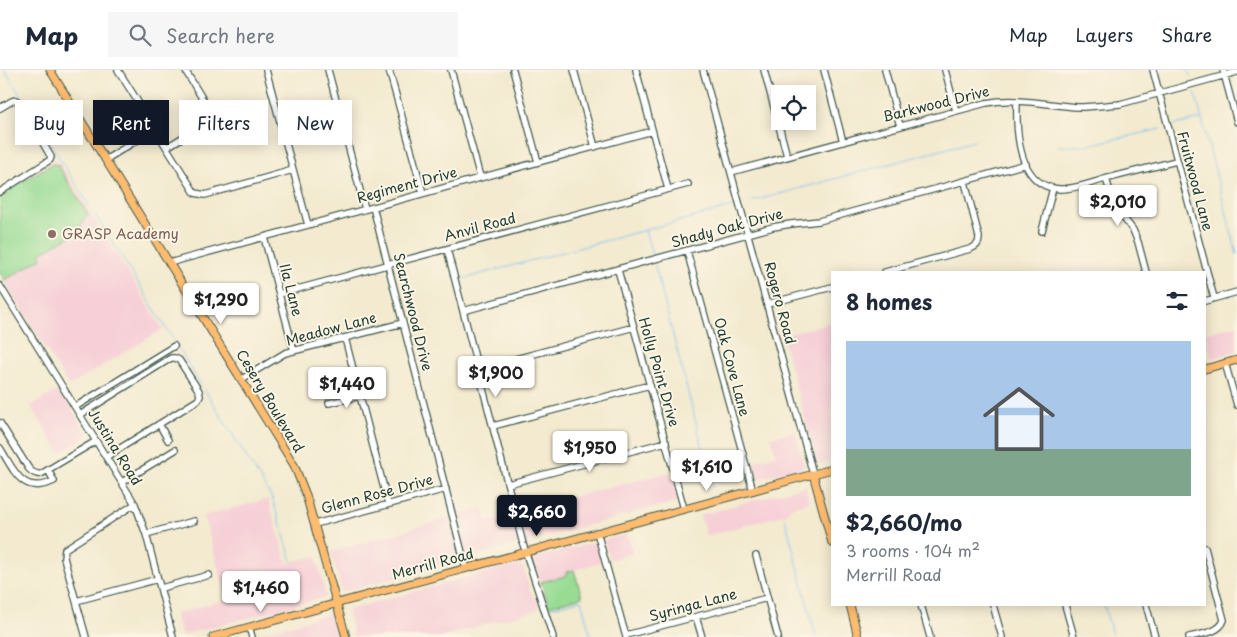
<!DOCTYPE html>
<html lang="en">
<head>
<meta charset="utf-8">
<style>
  body { margin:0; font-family:"Playpen Sans",sans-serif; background:#f6f6f7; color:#1f2937; height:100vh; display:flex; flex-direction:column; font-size:19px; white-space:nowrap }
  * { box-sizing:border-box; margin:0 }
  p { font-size:16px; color:#747a83 }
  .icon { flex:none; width:28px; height:28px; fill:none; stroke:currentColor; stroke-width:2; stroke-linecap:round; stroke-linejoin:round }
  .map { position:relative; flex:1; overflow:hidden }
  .sheet { position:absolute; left:831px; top:201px; width:375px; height:335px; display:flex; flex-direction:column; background:#fff; border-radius:0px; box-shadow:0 2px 12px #0003 }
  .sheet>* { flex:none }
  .guide { position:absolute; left:15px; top:30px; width:475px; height:45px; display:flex; gap:10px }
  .tools { position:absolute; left:771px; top:15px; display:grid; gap:10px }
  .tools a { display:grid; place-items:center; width:45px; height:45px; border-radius:0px; background:#fff; box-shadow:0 2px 12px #0003; font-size:25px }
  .price { position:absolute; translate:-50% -42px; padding:0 11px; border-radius:5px; background:#fff; color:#222; font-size:16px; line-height:32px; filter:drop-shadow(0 1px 2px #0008) }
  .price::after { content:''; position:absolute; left:50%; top:30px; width:15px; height:11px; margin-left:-8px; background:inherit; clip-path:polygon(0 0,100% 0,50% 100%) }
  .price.active { background:#111827; color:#fff }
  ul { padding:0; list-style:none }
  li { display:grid; align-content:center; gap:10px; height:265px; padding:0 15px }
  li span { display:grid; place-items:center; height:155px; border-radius:0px; color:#555 }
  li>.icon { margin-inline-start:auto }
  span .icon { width:90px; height:90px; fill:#fffc; stroke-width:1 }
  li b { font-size:21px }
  h2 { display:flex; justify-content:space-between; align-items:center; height:60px; padding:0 15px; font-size:21px }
  .chip { padding:0 18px; border-radius:0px; background:#fff; box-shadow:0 2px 12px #0003; font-size:18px; line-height:45px }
  .chip.active { background:#111827; color:#fff }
  header { display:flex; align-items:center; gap:30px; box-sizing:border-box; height:70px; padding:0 25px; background:#fff; border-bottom:1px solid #e0e1e3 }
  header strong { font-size:24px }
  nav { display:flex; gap:28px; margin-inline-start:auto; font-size:18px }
  .search { width:350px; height:45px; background:#f6f6f7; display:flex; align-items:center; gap:12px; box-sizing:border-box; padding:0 18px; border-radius:0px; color:#747a83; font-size:19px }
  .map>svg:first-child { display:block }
  .built { fill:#f6cfd7 }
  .green { fill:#98dc94; stroke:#5c8c64 }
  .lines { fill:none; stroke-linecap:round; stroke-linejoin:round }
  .stream { stroke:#7cbff2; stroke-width:1 }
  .minor-casing { stroke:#3f574b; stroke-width:8 }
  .major-casing { stroke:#3f574b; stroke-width:9 }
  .minor { stroke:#fff; stroke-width:5.5 }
  .major { stroke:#febc70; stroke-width:7 }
  .education-dot { fill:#8d6e63; stroke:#fcf5e5; stroke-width:2 }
  .labels { text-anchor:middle; stroke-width:4; stroke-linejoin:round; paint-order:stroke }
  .street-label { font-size:14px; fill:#1f3d34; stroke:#fcf5e5 }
  .education-label { font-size:14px; fill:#785e54; stroke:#fcf5e5; text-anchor:start }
</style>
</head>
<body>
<header>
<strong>Map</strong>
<div class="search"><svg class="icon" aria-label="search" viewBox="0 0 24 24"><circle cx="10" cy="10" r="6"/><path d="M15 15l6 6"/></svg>Search here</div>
<nav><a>Map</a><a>Layers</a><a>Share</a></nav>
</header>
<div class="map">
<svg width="1237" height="567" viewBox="0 0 1237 567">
  <rect width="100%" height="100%" fill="#fcf5e5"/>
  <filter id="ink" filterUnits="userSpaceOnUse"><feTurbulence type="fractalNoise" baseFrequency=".02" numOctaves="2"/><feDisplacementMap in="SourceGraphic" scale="10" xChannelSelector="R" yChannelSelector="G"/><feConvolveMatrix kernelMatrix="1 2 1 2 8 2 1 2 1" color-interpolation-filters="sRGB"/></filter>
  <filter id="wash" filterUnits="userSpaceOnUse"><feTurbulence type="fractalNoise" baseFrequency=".0096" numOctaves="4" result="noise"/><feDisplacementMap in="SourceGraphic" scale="20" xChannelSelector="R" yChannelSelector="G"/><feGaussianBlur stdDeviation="1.12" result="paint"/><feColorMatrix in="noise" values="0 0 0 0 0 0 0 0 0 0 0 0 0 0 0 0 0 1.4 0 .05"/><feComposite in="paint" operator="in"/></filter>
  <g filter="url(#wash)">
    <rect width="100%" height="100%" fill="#f3eacf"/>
    <path class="built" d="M57,89L163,259L69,316L0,204V124Z
      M832,252V390L819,394L817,393L782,266Z
      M1237,255V281L1212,288L1205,263Z
      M60,319L88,366L60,383L31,336Z
      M795,361L805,397L753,410L749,393L776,385L771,367Z
      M670,402L678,431L342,522L331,482L483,438L487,452L511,446L520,441Z
      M806,416L809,432L791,437L786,444L706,466L700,445Z
      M268,429L287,493L316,486L326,527L182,565L175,544L227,529L204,446Z
      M627,464L633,483L610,490L604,470Z
      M596,472L601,492L566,502L567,506L541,512L534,488Z
      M519,493L523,496L531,523L538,533L539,539L441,567H354L347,540Z
      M330,544L337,567H246Z"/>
    <path class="green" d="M52,94L58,95L88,145L85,147L78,162L40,183L42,188L5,210L0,203V125Z
      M574,500L582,527L549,536L541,512L566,506V502Z"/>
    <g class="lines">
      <path class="stream" d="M5,0L90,137
        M1188,0L1190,6
        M1195,23L1237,184
        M1175,55L1201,49
        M1058,76H1083L1161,59
        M750,132L974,71
        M95,144L272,428L292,491
        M645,160L652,185
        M655,196L713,418
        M462,209L732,137
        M785,448L816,567
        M1104,535L1113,567
        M550,538L581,530L591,567"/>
    </g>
  </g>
  <g filter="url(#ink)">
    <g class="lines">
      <defs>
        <path id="minor" d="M118,0L195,123L205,125L293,100
          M266,0L308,155
          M328,0L365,139
          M389,0L423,123
          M451,0L480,107
          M513,0L538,92
          M574,0L595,77
          M636,0L668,119
          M703,0L813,404
          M764,0L787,86
          M824,0L843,72
          M885,0L900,56
          M945,0L956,41
          M1153,0L1214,228
          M1223,0L1237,52
          M1017,32C1016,62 1018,117 1060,119C1075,119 1091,113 1105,109C1129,103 1153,97 1176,91
          M0,38L12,31L16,30L19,32L51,87L50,90L0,122
          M167,77L206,53L210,46L208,38L185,0
          M105,90L155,59
          M731,102L986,33C1016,27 1048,35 1078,37C1092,37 1106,35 1120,34L1237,2
          M1106,109L1115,137L1133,160L1138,172L1146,202
          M373,137L466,498
          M1042,161L1053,118
          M264,167L294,281
          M447,179L523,474L553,567
          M687,181L753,421
          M169,193L652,61
          M618,200L684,439
          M885,202L970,179C977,176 979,174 979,167L965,112
          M0,216L135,434L146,464L173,567
          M279,224L688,114
          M1205,231L1237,222
          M767,234L832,217
          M463,241L773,157L791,154L819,151L1026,94
          M345,268L388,434
          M1225,293L1237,335
          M478,299L634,257
          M242,309L285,283L403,253
          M329,333L360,326
          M75,337L174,276
          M80,345L171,288H175L179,290L199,321L200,326L198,330L106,387
          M0,353L29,399C33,403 36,405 41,404L96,371
          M159,354L168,370
          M493,356L650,315
          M0,378C14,400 22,426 54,411L48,400
          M122,412L175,380
          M508,414L666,372
          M315,454L446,419
          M597,462L626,567
          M146,464L194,451
          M756,486L778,567
          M161,518L209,505
          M76,531L158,509
          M921,535L930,567
          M993,535L1002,567
          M1065,535L1074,567
          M1146,535L1155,567
          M696,547L702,567
          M249,557L252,567
          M626,565L767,528
          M86,567L64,488L65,479L135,434
          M1189,567C1200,564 1220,563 1224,550L1205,478"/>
        <path id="major" d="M50,0L294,395L306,425L346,567
          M1205,299L1237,290
          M813,404L832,473
          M850,535L858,567
          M213,567L832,399"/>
      </defs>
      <use href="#minor" class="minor-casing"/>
      <use href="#major" class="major-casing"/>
      <use href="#minor" class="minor"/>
      <use href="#major" class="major"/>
    </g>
  </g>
  <circle class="education-dot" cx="52" cy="164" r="5"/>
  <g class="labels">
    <g class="street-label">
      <text transform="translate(936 34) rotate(-14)" y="5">Barkwood Drive</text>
      <text transform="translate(1195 111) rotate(75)" y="5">Fruitwood Lane</text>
      <text transform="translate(407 115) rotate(-15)" y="5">Regiment Drive</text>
      <text transform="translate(480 157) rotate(-15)" y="5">Anvil Road</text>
      <text transform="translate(727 158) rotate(-15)" y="5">Shady Oak Drive</text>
      <text transform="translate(291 220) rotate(75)" y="5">Ila Lane</text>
      <text transform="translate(780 233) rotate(75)" y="5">Rogero Road</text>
      <text transform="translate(413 242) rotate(76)" y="5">Searchwood Drive</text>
      <text transform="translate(331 259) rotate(-15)" y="5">Meadow Lane</text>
      <text transform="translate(732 297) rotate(75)" y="5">Oak Cove Lane</text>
      <text transform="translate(659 302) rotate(74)" y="5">Holly Point Drive</text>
      <text transform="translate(270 331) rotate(59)" y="5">Cesery Boulevard</text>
      <text transform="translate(115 377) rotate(58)" y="5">Justina Road</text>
      <text transform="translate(377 424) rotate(-15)" y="5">Glenn Rose Drive</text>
      <text transform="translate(433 494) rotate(-15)" y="5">Merrill Road</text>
      <text transform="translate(693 535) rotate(-15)" y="5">Syringa Lane</text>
    </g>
    <g class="education-label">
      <text x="62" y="169">GRASP Academy</text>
    </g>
  </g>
</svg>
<div class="tools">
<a><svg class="icon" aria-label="locate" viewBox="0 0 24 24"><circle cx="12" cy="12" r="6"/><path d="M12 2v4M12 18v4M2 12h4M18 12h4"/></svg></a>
</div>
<b class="price" style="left:1118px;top:157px">$2,010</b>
<b class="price" style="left:221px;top:255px">$1,290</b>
<b class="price" style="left:496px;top:328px">$1,900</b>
<b class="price" style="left:347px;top:339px">$1,440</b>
<b class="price" style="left:590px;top:403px">$1,950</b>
<b class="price" style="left:707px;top:422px">$1,610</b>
<b class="price active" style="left:537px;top:467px">$2,660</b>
<b class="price" style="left:261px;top:543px">$1,460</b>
<div class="guide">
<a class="chip">Buy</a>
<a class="chip active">Rent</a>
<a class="chip">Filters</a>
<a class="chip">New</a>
</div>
<section class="sheet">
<h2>8 homes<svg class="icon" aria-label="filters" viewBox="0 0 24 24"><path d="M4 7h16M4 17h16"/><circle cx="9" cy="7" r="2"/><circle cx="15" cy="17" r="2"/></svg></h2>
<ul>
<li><span style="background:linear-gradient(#a9c7e8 70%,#7fa58c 0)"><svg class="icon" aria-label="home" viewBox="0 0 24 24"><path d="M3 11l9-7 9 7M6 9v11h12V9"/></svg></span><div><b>$2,660/mo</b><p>3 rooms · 104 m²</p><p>Merrill Road</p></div></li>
</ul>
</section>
</div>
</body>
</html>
